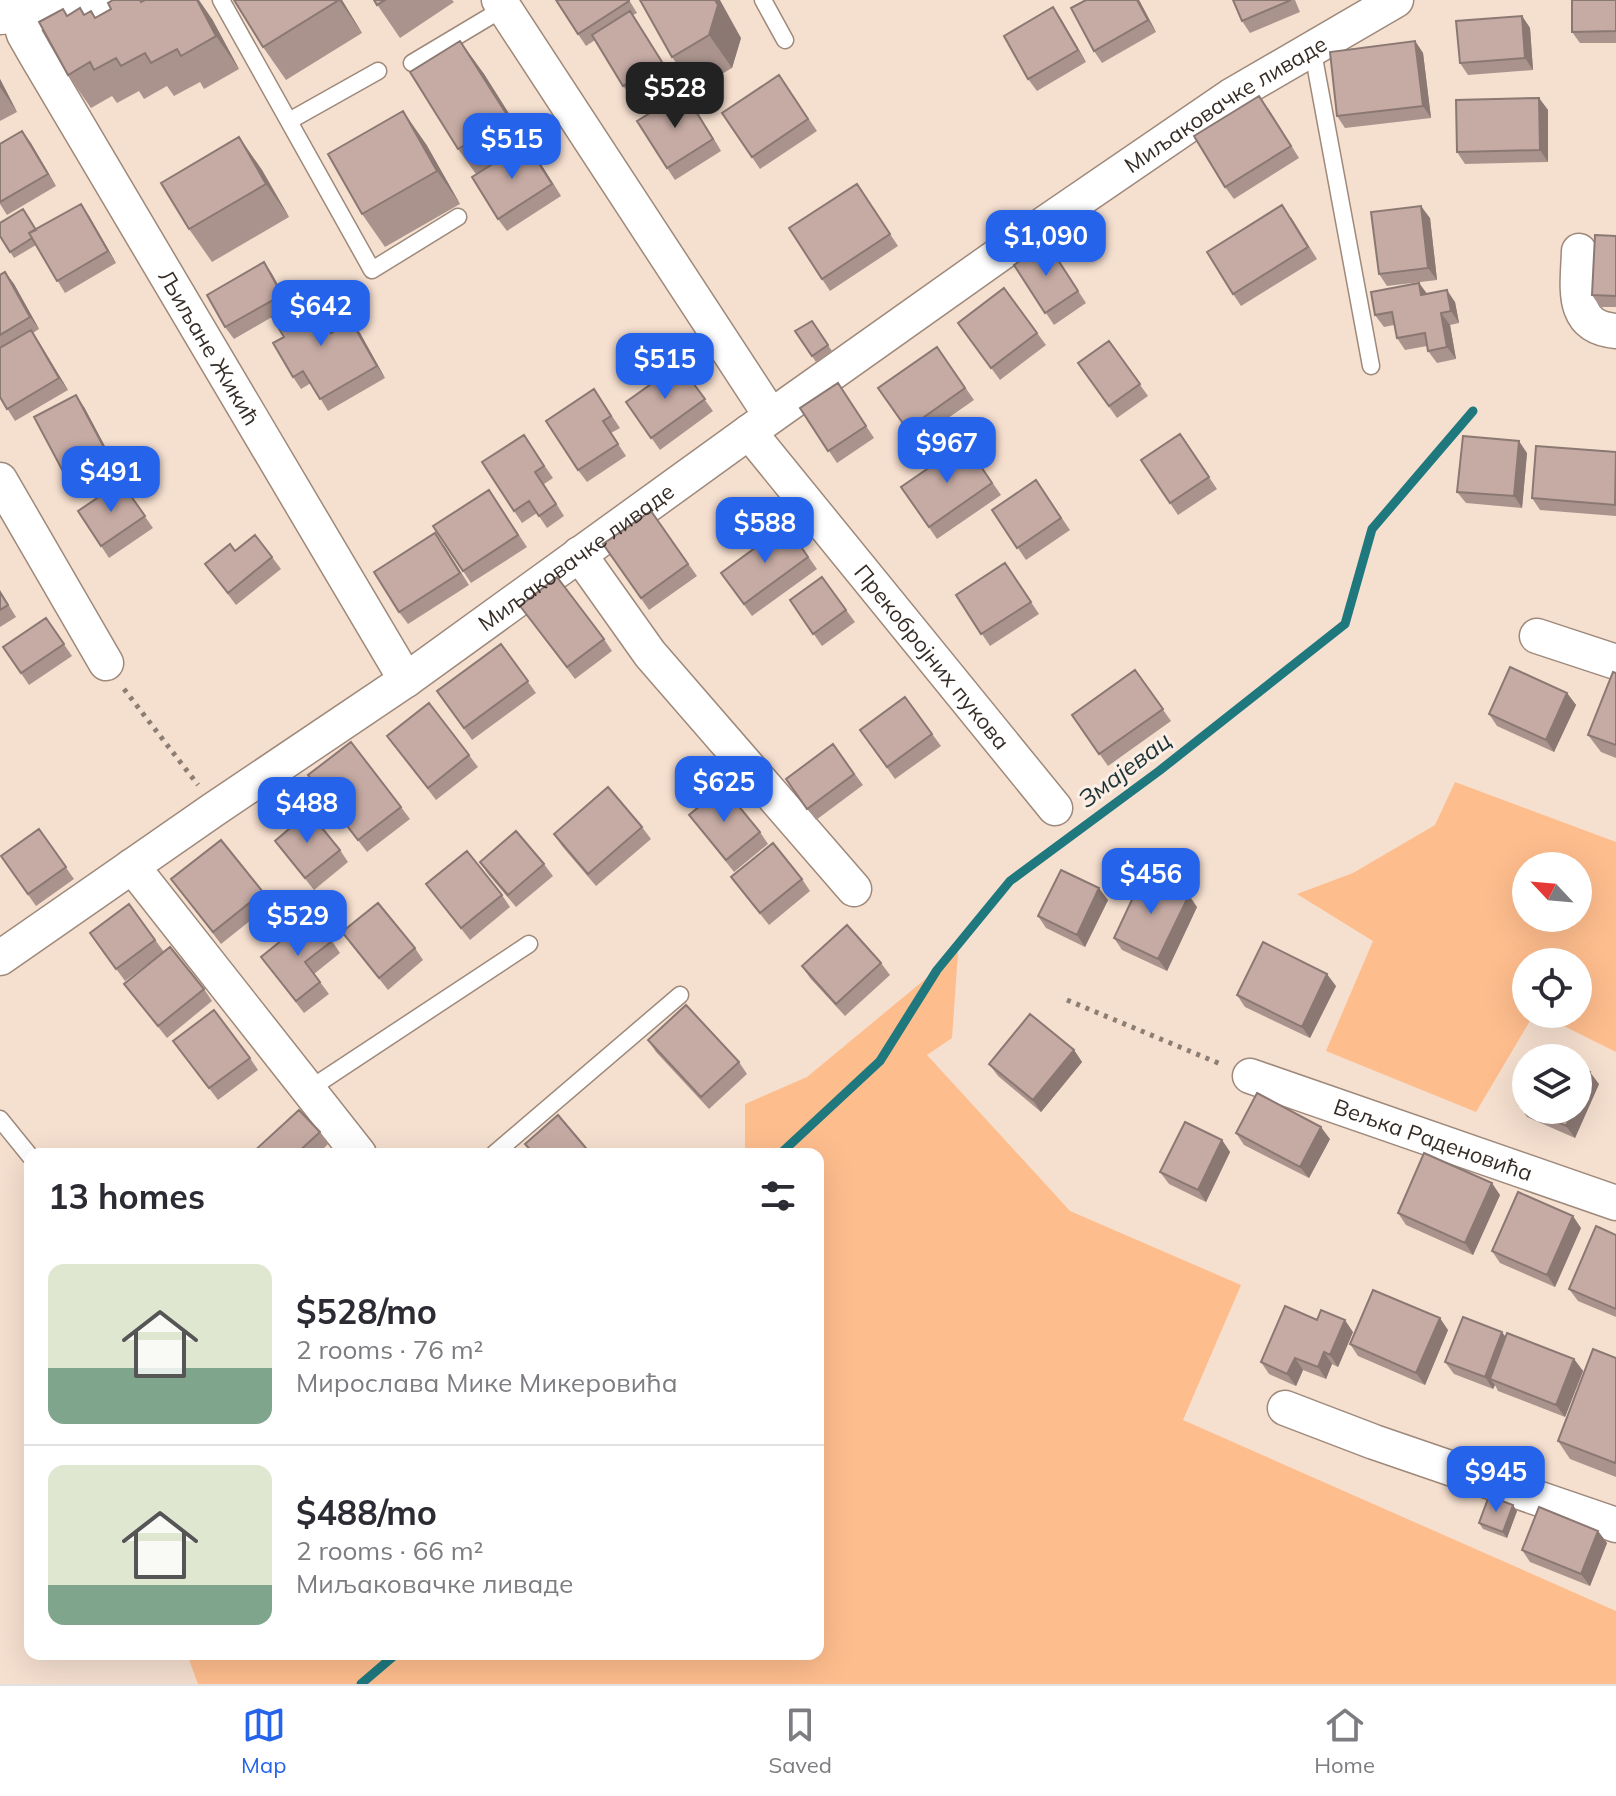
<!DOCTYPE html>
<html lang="en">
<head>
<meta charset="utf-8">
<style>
  body { margin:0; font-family:Mulish,sans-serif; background:#f7f7f7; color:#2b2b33; height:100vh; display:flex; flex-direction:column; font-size:30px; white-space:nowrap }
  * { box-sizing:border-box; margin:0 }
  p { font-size:26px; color:#7c7c81 }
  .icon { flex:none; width:44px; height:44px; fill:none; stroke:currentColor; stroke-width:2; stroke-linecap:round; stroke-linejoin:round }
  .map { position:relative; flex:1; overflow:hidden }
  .panel { position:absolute; left:24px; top:1148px; width:800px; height:512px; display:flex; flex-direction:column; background:#fff; border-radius:16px; box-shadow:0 8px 32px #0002 }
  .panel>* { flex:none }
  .needle { width:52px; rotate:296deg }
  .tools { position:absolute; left:1512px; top:852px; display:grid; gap:16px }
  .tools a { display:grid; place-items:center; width:80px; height:80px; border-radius:50%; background:#fff; box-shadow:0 8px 32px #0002; font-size:40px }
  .price { position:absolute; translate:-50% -68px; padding:0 18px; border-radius:16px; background:#2563eb; color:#fff; font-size:26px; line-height:52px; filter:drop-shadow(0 2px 4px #0008) }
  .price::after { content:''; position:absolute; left:50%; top:48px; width:24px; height:18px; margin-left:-12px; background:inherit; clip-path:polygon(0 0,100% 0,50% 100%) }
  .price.on { background:#222; color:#fff }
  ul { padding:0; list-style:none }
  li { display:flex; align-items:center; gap:24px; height:200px; padding:0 24px }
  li+li { border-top:2px solid #e1e1e2 }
  li span { display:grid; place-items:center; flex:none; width:224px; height:160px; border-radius:16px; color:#555 }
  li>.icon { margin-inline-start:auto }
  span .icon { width:96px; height:96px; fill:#fffc; stroke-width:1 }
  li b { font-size:34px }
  h2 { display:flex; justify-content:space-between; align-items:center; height:96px; padding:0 24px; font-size:34px }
  .tab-bar { display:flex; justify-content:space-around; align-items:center; height:112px; border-top:2px solid #e1e1e2; background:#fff; font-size:22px; color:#7c7c81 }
  .tab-bar a { display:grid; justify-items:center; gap:4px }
  .tab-bar .on { color:#2563eb }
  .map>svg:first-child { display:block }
  .green { fill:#febd8d; fill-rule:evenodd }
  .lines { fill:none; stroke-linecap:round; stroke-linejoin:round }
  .stream { stroke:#1e787e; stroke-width:9 }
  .service-casing { stroke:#9e897b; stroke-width:19 }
  .minor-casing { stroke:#9e897b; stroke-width:37 }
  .tertiary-casing { stroke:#9e897b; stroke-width:45 }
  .path { stroke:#8c7e73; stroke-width:5; stroke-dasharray:4 6; stroke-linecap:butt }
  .service { stroke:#fff; stroke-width:16 }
  .minor { stroke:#fff; stroke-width:34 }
  .tertiary { stroke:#fff; stroke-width:42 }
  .wall { fill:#aa938d }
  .shaded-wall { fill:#8b7873 }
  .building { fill:#c6aba4; stroke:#8b7873; stroke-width:2 }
  .labels { text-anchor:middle; stroke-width:6; stroke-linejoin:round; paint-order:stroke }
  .street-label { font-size:22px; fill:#352c26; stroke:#fceee4 }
  .water-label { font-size:24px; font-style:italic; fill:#1b3437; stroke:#fceee4 }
</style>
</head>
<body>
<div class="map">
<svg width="1616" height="1684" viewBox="0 0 1616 1684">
  <rect width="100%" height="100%" fill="#f5dfcf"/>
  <path class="green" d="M1455,782L1616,842V1052L1540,1014H1578V962H1526V1014H1534L1476,1112L1326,1051L1373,941L1297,894L1353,873L1435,825ZM1578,866V918H1526V866Z
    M958,952L952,1038L927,1055L1070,1211L1241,1285L1183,1420L1616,1611V1684H198L188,1657L200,1654H818V1154H745V1104L807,1077Z"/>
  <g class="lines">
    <path class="stream" d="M780,1154L880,1061L937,970L1010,881L1159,771L1345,624L1372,529L1473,411
      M361,1684L396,1654"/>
    <defs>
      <path id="service" d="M221,0L372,270L458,217
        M763,0L785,40
        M1312,47L1371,366
        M412,63L504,8
        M289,121L378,71
        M308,1090L529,944
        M0,1119L30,1156
        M494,1154L680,995"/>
      <g id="minor">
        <path d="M499,0L771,416"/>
        <path id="s1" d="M17,11L24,34L36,55L406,680"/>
        <path d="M1579,251C1578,287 1569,327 1616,331"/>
        <path id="s2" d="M749,432L1055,808"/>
        <path d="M0,480L106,663"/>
        <path d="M579,554L650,654L854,889"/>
        <path d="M1537,636L1616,662"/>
        <path d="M132,866L359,1154"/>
        <path id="s3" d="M0,958L213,810L406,680L749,432L1000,254L1231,96L1396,0"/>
        <path id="s4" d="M1250,1076L1616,1203"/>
        <path d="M1285,1408L1374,1442L1616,1525"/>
      </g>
      <path id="tertiary" d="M0,13L121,0"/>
    </defs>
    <use href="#service" class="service-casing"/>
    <use href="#minor" class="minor-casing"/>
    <use href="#tertiary" class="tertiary-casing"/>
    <path class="path" d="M124,689L198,785
      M1067,1000L1223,1065"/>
    <use href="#service" class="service"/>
    <use href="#minor" class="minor"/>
    <use href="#tertiary" class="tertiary"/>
  </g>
  <path class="wall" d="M113,0H142L212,19L239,69L204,89L200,82L174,96L167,86L144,99L139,91L117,103L112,96L91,108L68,75L63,9L67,15L85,14L96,17L111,9Z
    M234,0H342L362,33L286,80L263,47Z
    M374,0H452L454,2L400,38Z
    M629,0L637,13L633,15L670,74L631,98L595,40L586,46L578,34Z
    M640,0L741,38L732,68L695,90L672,57Z
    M1139,0L1156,32L1102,63L1094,51Z
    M1233,0H1295L1300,12L1250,33L1242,21Z
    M1616,0V43H1580L1572,32Z
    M1522,16L1530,28L1533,70L1468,75L1460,63Z
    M1061,19L1086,62L1037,91L1028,79Z
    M460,41L484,74L561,196L507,231L498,219L476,174L458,149Z
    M1415,41L1423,53L1431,118L1345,128L1337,116Z
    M779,75L817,131L760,169L722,113Z
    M0,79L17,112L0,121Z
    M1539,98L1548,110V162L1465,164L1457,152Z
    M692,104L721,151L675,180L667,168Z
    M1268,108L1299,158L1234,199L1225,187Z
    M22,131L56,186L7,215L0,204V144Z
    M239,137L262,170L289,217L212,262L189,229Z
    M426,144L460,204L385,247L362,214Z
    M857,184L898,246L830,291L822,279Z
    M81,204L89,216L116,263L65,293L36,245L14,258L0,236L36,229Z
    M1291,217L1317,259L1241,306L1233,294Z
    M1430,218L1437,280L1387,286L1379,274Z
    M1616,236V307H1600L1592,295Z
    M1047,243L1086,303L1054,325L1014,265Z
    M264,262L272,274L290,306L317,307L332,332L351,321L360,333L385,378L328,411L311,383L301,389L293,377L284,337L272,317L234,339L225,327Z
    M5,272L14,284L39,329L33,333L68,390L15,421L0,397V275Z
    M1419,283L1427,294L1455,302L1459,323L1450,325L1456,359L1437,363L1428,351L1427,346L1405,350L1397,338L1394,325L1384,327L1375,315Z
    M1004,288L1046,345L1000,380L958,323Z
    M812,321L832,351L816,362L795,331Z
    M1109,341L1148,396L1117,418L1078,363Z
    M937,347L974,400L915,441L878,388Z
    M679,364L713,411L660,450L626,402Z
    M838,383L874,438L837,463L800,408Z
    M594,389L620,428L611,433L626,456L587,482L578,470Z
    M84,407L116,467L74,489L66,477Z
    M1180,434L1217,489L1178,515L1141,460Z
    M524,435L553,478L544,484L564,516L547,528L537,513L522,523L514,511Z
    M965,443L1001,495L937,539L901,487Z
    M1616,452V516L1540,510L1532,498Z
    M1527,453L1522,508L1466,503L1457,492Z
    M1036,480L1070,530L1026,560L992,510Z
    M121,482L153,528L109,558L78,511Z
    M489,490L527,547L471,583L433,526Z
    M651,511L697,576L649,610L603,544Z
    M786,525L817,569L752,616L721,573Z
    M444,545L469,585L408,624L399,612Z
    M235,551L272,557L281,569L236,605L205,564Z
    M1005,563L1039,614L990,646L956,595Z
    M822,577L855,622L822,646L790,600Z
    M0,591L16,617L0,627Z
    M46,618L72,656L29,685L3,647Z
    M529,618L604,639L612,651L575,679Z
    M501,644L536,693L472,740L437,691Z
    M1135,670L1171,721L1108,766L1072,715Z
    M1616,673V758L1601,752L1588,735Z
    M1567,693L1576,705L1554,752L1497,726L1489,714Z
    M905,697L941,746L895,779L860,730Z
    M387,736L469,755L478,767L436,800Z
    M833,744L863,785L816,820L786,779Z
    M308,775L401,807L410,819L367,852Z
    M689,815L760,832L768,844L734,872Z
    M642,827L651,839L596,886L562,846L554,834Z
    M39,829L74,879L36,906L1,856Z
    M275,841L340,850L348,862L314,890Z
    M480,862L544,864L553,876L516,907L488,874Z
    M731,877L802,879L810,891L769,925Z
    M171,879L263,892L271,904L221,944Z
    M426,884L502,895L510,907L470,940Z
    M1108,900L1085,947L1046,928L1038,916Z
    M129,904L164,952L125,981L90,933Z
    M1197,907L1167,971L1122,950L1114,938Z
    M342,932L415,948L423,960L388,990Z
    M332,941L340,953L314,974L329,994L304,1013L261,957Z
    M881,963L890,975L845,1016L810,978L802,966Z
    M124,984L204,989L212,1001L167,1038Z
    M1336,986L1310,1038L1245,1007L1237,995Z
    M648,1040L739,1062L747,1074L709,1109L656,1052Z
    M173,1041L250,1058L258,1070L218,1100Z
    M1074,1050L1082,1062L1041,1112L998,1076L989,1064Z
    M1599,1084L1575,1138L1527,1117L1519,1105L1526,1089V1110H1578Z
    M320,1132L328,1144L318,1154H251Z
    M1236,1133L1330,1139L1309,1178L1244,1145Z
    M1222,1140L1230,1152L1206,1202L1169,1184L1160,1172Z
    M1500,1195L1473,1255L1406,1225L1398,1213Z
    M1581,1228L1555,1287L1500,1263L1492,1251Z
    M1616,1235V1317L1578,1301L1569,1289Z
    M1317,1320L1353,1332L1338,1367L1332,1364L1326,1379L1303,1370L1296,1386L1269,1374L1261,1362Z
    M1448,1330L1425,1385L1358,1356L1350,1344Z
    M1506,1337L1574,1359L1583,1371L1565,1417L1498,1391L1495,1385L1493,1389L1454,1374L1445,1362Z
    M1616,1358V1477L1570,1459L1558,1441Z
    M1517,1511L1507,1538L1483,1529L1479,1523Z
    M1598,1531L1607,1543L1590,1586L1530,1562L1522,1550Z"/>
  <path class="shaded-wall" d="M197,0H199L212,19L239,69L216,36Z
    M339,0H342L362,33Z
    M715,0H720L741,38L732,68L709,35Z
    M1137,0H1139L1156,32L1148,20Z
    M1053,7L1061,19L1086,62L1078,50Z
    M1522,16L1530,28L1533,70L1525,58Z
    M460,41L484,74L561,196L509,118Z
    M1415,41L1423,53L1431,118L1423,106Z
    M0,79L17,112L0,87Z
    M684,92L692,104L721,151L713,139Z
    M1539,98L1548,110V162L1540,150Z
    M403,111L426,144L460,204L437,171Z
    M22,131L31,143L56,186L48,174Z
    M239,137L262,170L289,217L266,184Z
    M81,204L89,216L116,263L108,251Z
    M1421,206L1430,218L1437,280L1428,268Z
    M264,262L272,274L290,307L282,295Z
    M5,272L14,284L39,329L30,317Z
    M1419,283L1428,295H1421Z
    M1447,290L1455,302L1459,323L1451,311Z
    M309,295L317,307L339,345L331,333Z
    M1441,313L1450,325L1456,359L1447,347Z
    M351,321L360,333L385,378L377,366Z
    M31,330L39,342L68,390L59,378Z
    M76,395L84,407L116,467L108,455Z
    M1519,441L1527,453L1522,508L1514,496Z
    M1567,693L1576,705L1554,752L1546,740Z
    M1099,888L1108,900L1085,947L1077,935Z
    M1189,895L1197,907L1167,971L1158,959Z
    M1327,974L1336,986L1310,1038L1302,1027Z
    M1074,1050L1082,1062L1041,1112L1033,1100Z
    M1590,1072L1599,1084L1575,1138L1566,1126L1573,1110H1578V1100Z
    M1321,1127L1330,1139L1309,1178L1300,1167Z
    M1222,1140L1230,1152L1206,1202L1198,1190Z
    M1492,1183L1500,1195L1473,1255L1465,1243Z
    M1573,1216L1581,1228L1555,1287L1547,1275Z
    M1440,1318L1448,1330L1425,1385L1416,1373Z
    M1345,1320L1353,1332L1338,1367L1330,1355Z
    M1502,1332L1511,1344L1490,1379L1495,1385L1493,1389L1485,1377Z
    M1324,1352L1332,1364L1326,1379L1318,1367Z
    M1295,1358L1303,1370L1296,1386L1287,1374Z
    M1574,1359L1583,1371L1565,1417L1556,1405Z
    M1513,1505L1517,1511L1507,1538L1503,1532Z
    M1598,1531L1607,1543L1590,1586L1581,1574Z"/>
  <path class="building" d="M113,0H140L141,2L145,0H197L216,36L181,56L177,49L151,63L145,53L121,66L116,58L94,70L90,62L68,75L39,22L63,9L67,16L80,8L84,15L91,11L95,18L111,9L108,3Z
    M234,0H339L263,47Z
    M374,0H385L377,5Z
    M556,0H629V1L578,34Z
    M640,0H715L718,5L709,35L672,57Z
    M1086,0H1137L1148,20L1094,51L1071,8Z
    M1233,0H1291L1242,21Z
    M1572,0H1616V31L1572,32Z
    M1053,7L1078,50L1028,79L1004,36Z
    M630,11L662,62L623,86L592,35Z
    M1522,16L1525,58L1460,63L1456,21Z
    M460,41L509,118L458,149L410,72Z
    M1415,41L1423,106L1337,116L1330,52Z
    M779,75L808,119L752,157L722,113Z
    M684,92L713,139L667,168L637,121Z
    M1259,96L1291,146L1225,187L1194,136Z
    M1539,98L1540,150L1457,152L1456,100Z
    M403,111L437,171L362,214L328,154Z
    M22,131L48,174L0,202V144Z
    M239,137L266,184L189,229L161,183Z
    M526,143L552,184L498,219L472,177Z
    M857,184L890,234L822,279L789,228Z
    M81,204L108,251L57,281L29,233Z
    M1282,205L1308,247L1233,294L1207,252Z
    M1421,206L1428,268L1379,274L1371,212Z
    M23,209L36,230L29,233L32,238L10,252L0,236V223Z
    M1595,235L1616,236V296L1592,295Z
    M1047,243L1078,291L1045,313L1014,265Z
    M264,262L282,295L225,327L207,295Z
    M5,272L30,317L0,335V275Z
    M1419,283L1421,295L1447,290L1451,311L1441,313L1447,347L1428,351L1425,333L1397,338L1392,312L1375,315L1371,292Z
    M1004,288L1037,333L991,368L958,323Z
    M309,295L331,333L351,321L377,366L320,399L303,371L293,377L273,343L284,337L272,317Z
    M812,321L828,345L812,356L795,331Z
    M31,330L59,378L7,409L0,397V348Z
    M1109,341L1140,384L1109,406L1078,363Z
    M937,347L965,388L907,429L878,388Z
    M679,364L705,399L651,438L626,402Z
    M838,383L866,426L828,451L800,408Z
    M594,389L611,416L603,421L618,444L578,470L546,421Z
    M76,395L108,455L66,477L34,417Z
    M1180,434L1209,477L1170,503L1141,460Z
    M524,435L544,466L535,472L556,504L539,516L529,501L514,511L482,462Z
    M1463,436L1519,441L1514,496L1457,492Z
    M965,443L992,483L929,527L901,487Z
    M1536,446L1616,452L1615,505L1532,498Z
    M1036,480L1061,518L1017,548L992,510Z
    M121,482L145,516L101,546L78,511Z
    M489,490L518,535L463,571L433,526Z
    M651,511L688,564L641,598L603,544Z
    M786,525L808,557L744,604L721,573Z
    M435,533L460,573L399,612L374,572Z
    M255,535L272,557L228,593L205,564L230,544L235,551Z
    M1005,563L1031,602L981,634L956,595Z
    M557,577L604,639L567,667L520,606Z
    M822,577L846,610L813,634L790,600Z
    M0,592L8,605L0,610Z
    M46,618L64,644L21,673L3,647Z
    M501,644L528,681L464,728L437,691Z
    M1510,667L1567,693L1546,740L1489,714Z
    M1135,670L1163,709L1099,754L1072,715Z
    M1613,672L1616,673V745L1588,735Z
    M905,697L932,734L887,767L860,730Z
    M429,703L469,755L428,788L387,736Z
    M351,742L401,807L358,840L308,775Z
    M833,744L854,774L807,809L786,779Z
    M608,787L642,827L588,874L554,834Z
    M723,787L760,832L726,860L689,815Z
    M309,812L340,850L305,878L275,841Z
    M39,829L66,867L28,894L1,856Z
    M516,831L544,864L508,895L480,862Z
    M221,840L263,892L213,932L171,879Z
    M773,843L802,879L760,913L731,877Z
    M467,851L502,895L461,928L426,884Z
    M1061,870L1099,888L1077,935L1038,916Z
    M1144,874L1189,895L1158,959L1114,938Z
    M378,903L415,948L379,978L342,932Z
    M129,904L155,940L116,969L90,933Z
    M312,916L332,941L305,962L320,982L296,1001L261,957Z
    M847,925L881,963L836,1004L802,966Z
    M1263,942L1327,974L1302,1027L1237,995Z
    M170,947L204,989L158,1026L124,984Z
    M686,1005L739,1062L701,1097L648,1040Z
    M214,1010L250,1058L209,1088L173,1041Z
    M1030,1014L1074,1050L1033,1100L989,1064Z
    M1543,1050L1560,1058H1539Z
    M1578,1066L1590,1072L1578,1100Z
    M1526,1089V1108L1519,1105Z
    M1257,1093L1321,1127L1300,1167L1236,1133Z
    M299,1110L320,1132L296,1154H251Z
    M1531,1110H1573L1566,1126Z
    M558,1115L591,1154H534L525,1144Z
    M1185,1122L1222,1140L1198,1190L1160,1172Z
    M1424,1153L1492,1183L1465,1243L1398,1213Z
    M1518,1192L1573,1216L1547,1275L1492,1251Z
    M1596,1226L1616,1235V1309L1569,1289Z
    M1373,1290L1440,1318L1416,1373L1350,1344Z
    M1285,1306L1317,1320L1321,1310L1345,1320L1330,1355L1324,1352L1318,1367L1295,1358L1287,1374L1261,1362Z
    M1463,1317L1502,1332L1485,1377L1445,1362Z
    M1507,1333L1574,1359L1556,1405L1490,1379Z
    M1593,1349L1616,1358V1460L1615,1463L1558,1441Z
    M1489,1496L1513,1505L1503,1532L1479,1523Z
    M1539,1507L1598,1531L1581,1574L1522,1550Z"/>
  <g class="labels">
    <g class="street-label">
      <text dy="8" stroke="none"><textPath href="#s3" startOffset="1494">Миљаковачке ливаде</textPath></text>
      <text dy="8" stroke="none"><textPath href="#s1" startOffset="388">Љиљане Жикић</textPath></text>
      <text dy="8" stroke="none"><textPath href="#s3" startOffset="702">Миљаковачке ливаде</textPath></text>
      <text dy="8" stroke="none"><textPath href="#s2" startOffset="290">Прекобројних пукова</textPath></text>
      <text dy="8" stroke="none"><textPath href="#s4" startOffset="194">Вељка Раденовића</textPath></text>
    </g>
    <g class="water-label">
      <text transform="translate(1125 770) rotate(-37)" y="8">Змајевац</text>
    </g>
  </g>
</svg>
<div class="tools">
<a><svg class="needle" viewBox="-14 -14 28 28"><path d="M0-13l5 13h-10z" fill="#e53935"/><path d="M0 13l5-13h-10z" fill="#7c7c81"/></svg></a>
<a><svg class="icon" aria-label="locate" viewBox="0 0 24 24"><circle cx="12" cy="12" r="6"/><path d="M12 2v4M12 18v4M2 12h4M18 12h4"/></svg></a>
<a><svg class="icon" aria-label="layers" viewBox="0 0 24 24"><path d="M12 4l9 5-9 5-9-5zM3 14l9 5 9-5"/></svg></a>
</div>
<b class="price on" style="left:675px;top:130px">$528</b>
<b class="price" style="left:512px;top:181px">$515</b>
<b class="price" style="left:1046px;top:278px">$1,090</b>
<b class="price" style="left:321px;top:348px">$642</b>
<b class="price" style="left:665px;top:401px">$515</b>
<b class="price" style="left:947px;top:485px">$967</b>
<b class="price" style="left:111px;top:514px">$491</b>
<b class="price" style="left:765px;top:565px">$588</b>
<b class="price" style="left:724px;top:824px">$625</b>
<b class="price" style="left:307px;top:845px">$488</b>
<b class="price" style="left:1151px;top:916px">$456</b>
<b class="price" style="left:298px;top:958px">$529</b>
<b class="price" style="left:1496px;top:1514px">$945</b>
<section class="panel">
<h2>13 homes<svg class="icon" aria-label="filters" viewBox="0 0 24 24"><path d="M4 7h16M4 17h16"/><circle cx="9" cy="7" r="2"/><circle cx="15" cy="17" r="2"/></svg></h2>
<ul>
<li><span style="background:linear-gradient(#dfe7d0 65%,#7fa58c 0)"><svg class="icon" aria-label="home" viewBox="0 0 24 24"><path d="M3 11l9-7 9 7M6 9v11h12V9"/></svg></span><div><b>$528/mo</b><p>2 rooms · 76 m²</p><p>Мирослава Мике Микеровића</p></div></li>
<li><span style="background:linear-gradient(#dfe7d0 75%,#7fa58c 0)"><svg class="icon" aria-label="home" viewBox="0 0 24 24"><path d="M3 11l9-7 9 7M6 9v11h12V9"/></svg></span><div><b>$488/mo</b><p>2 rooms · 66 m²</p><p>Миљаковачке ливаде</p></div></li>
</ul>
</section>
</div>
<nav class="tab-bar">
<a class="on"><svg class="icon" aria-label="map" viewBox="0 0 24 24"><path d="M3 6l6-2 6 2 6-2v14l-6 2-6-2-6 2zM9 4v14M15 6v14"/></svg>Map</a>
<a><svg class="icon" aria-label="saved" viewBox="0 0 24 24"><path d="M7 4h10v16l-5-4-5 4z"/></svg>Saved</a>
<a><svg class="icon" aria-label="home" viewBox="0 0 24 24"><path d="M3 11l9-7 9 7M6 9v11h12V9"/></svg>Home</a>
</nav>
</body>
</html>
